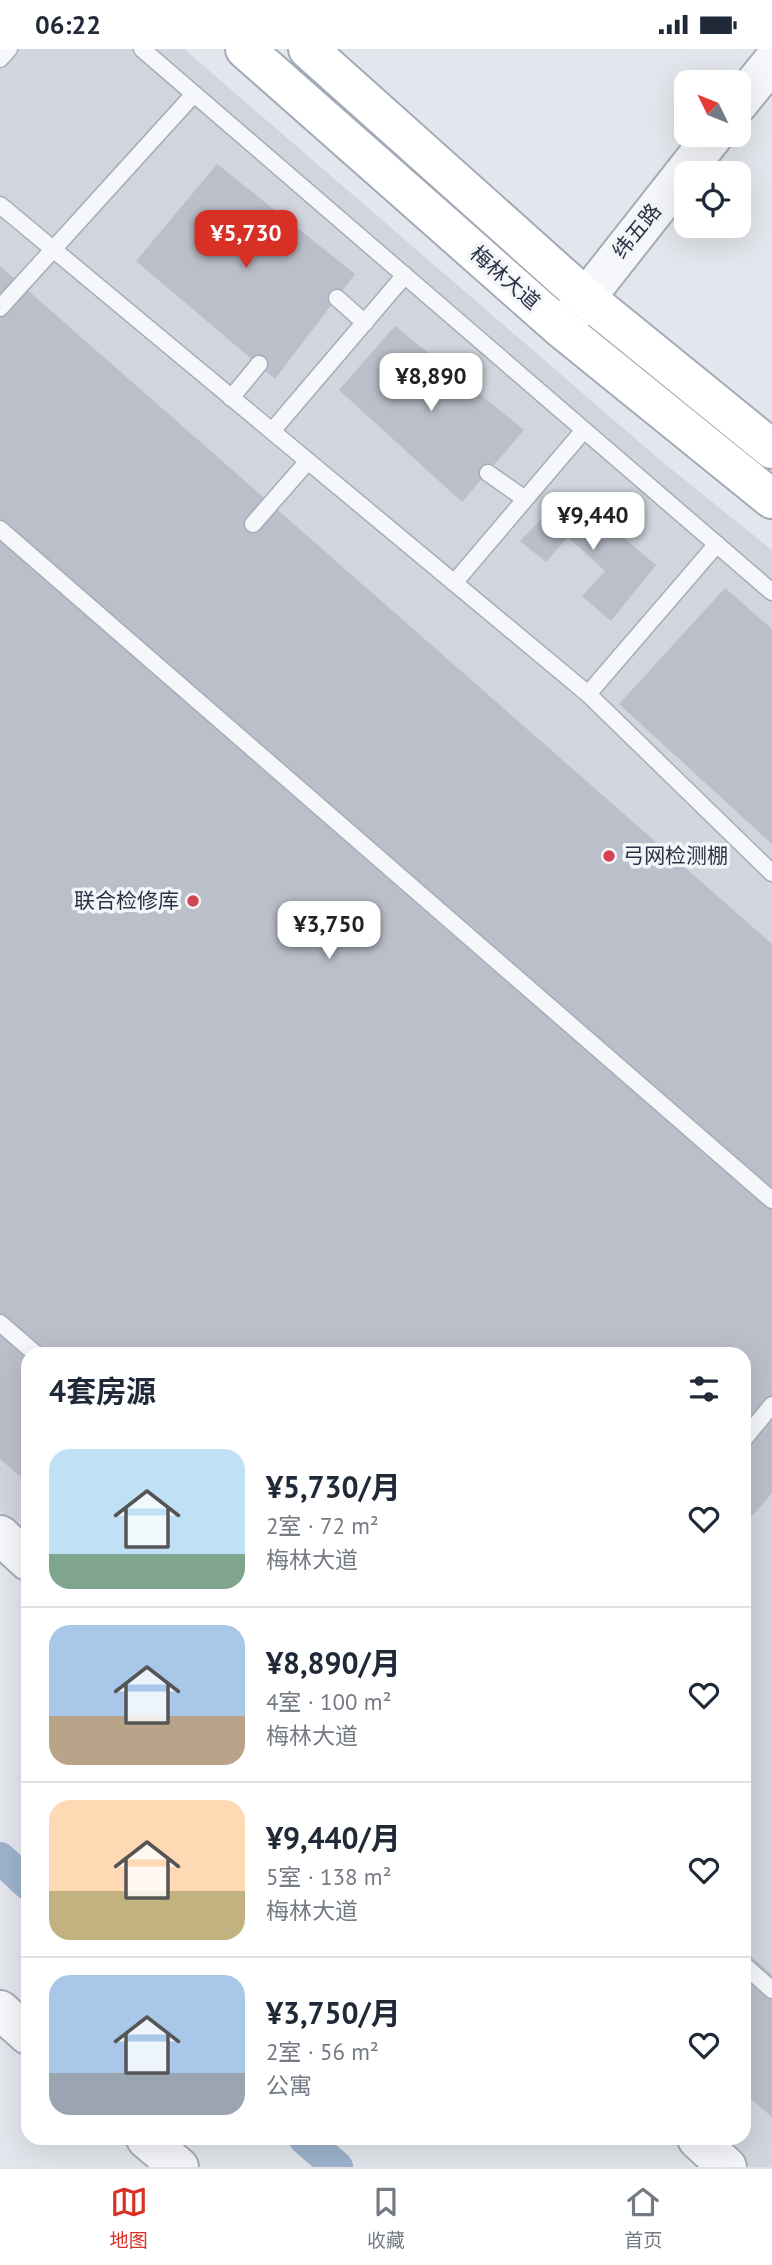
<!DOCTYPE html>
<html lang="zh">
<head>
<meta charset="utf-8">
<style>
  body { margin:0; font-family:"PT Sans","Noto Sans SC",sans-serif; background:#f2f2f3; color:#1f2937; height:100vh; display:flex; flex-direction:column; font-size:26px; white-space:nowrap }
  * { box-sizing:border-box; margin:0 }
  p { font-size:23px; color:#747a83 }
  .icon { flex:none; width:38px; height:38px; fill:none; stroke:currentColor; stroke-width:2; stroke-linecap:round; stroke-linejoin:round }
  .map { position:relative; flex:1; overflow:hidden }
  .details { position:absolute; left:21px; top:1298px; width:730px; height:798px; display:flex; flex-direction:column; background:#fff; border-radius:21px; box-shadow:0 7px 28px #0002 }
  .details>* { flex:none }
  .needle { width:46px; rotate:313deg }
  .tools { position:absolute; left:674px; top:21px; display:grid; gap:14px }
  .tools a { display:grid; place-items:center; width:77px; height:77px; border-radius:14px; background:#fff; box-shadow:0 7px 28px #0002; font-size:35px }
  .price { position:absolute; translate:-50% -60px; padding:0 16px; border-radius:14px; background:#fff; color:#222; font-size:23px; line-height:46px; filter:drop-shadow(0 2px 4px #0008) }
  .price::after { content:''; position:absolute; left:50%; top:42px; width:21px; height:16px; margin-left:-10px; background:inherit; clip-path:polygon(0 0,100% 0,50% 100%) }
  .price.on { background:#d93025; color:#fff }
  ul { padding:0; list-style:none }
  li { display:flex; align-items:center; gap:21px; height:175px; padding:0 28px }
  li+li { border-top:2px solid #e0e1e3 }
  li span { display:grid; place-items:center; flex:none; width:196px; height:140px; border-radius:21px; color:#555 }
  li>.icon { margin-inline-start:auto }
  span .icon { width:84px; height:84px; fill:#fffc; stroke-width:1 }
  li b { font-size:30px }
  h2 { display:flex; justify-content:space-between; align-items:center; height:84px; padding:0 28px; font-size:30px }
  .status { display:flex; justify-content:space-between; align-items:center; height:49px; padding:0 35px; background:#fff; direction:ltr }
  .status svg { height:19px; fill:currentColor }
  .tabs { display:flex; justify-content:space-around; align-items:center; height:98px; border-top:2px solid #e0e1e3; background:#fff; font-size:19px; color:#747a83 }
  .tabs a { display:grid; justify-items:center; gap:4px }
  .tabs .on { color:#d93025 }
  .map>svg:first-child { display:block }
  .built { fill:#d1d5de }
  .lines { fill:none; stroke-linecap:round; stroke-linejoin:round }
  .canal { stroke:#9db2cd; stroke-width:32 }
  .building { fill:#babfca }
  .service-casing { stroke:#a8acb7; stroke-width:19 }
  .tertiary-casing { stroke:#a8acb7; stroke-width:42 }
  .primary-casing { stroke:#a2aab8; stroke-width:42 }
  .service { stroke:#f6f7fa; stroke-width:16 }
  .tertiary { stroke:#f6f7fa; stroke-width:38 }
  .primary { stroke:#fff; stroke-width:38 }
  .poi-dot { fill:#d54453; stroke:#f3f5f9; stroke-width:2.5 }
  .labels { text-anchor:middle; stroke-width:7; stroke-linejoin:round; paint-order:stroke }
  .street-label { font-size:21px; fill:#2a3245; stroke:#f3f5f9 }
  .poi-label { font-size:21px; fill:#2a3245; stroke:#f3f5f9; text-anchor:start }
</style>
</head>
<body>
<div class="status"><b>06:22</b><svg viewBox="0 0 49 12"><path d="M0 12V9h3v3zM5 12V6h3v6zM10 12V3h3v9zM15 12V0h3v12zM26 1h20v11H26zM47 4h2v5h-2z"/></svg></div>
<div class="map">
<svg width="772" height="2118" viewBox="0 0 772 2118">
  <rect width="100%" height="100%" fill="#e3e6ec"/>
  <path class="built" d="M0,0H184L660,411L772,501V2118H750L717,2090H744V1306H28V1488L0,1462Z"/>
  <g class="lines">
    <path class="canal" d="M0,1809L28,1835
      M305,2090L337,2118"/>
  </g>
  <path class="building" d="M217,115L355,225L275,330L136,212Z
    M0,217L772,895V1444L744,1476V1306H28V1434L0,1410Z
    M395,277L524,381L462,453L339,341Z
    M568,443L656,516L611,572L582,547L605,522L568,488L546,513L520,492Z
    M725,539L772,580V795L619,655Z
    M744,1901L772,1926V2068L744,2044Z"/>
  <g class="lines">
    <defs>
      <path id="service" d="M142,0L772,543
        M0,10L9,0
        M0,156L588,645L772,824
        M337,249L365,274
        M0,259L194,45
        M231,349L259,315
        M272,382L405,226
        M488,424L525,450
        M253,475L308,412
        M0,480L772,1151
        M454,534L584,381
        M588,645L717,495
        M0,1274L37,1306
        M744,1390L772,1356
        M744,1916L772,1941"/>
      <path id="tertiary" d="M738,55L772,13
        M566,274L714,86
        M0,1486L28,1512
        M0,1961L28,1986
        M146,2090L179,2118
        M697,2090L727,2118"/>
      <path id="primary" d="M245,0L562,280L772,450
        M308,0L585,248L772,400"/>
    </defs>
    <use href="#service" class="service-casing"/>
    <use href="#tertiary" class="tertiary-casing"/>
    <use href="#primary" class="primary-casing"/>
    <use href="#service" class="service"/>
    <use href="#tertiary" class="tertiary"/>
    <use href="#primary" class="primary"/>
  </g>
  <g class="poi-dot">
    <circle cx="609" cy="807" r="7"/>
    <circle cx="193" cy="852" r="7"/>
  </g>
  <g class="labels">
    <g class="street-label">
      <text transform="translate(637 182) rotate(-51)" y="7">纬五路</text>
      <text transform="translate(505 229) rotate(41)" y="7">梅林大道</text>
    </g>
    <g class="poi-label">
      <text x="623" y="814">弓网检测棚</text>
      <text x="179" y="859" text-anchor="end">联合检修库</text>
    </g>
  </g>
</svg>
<div class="tools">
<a><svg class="needle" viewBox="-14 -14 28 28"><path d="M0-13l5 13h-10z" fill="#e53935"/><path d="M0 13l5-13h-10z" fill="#747a83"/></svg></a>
<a><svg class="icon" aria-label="locate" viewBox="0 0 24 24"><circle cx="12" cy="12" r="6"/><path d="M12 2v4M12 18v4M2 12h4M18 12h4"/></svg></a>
</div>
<b class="price on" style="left:246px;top:221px">¥5,730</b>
<b class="price" style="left:431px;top:364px">¥8,890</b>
<b class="price" style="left:593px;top:503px">¥9,440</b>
<b class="price" style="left:329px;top:912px">¥3,750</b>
<section class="details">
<h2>4套房源<svg class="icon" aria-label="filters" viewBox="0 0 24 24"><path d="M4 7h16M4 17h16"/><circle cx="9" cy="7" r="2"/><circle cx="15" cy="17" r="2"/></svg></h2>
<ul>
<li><span style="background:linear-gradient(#bfe0f5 75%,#7fa58c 0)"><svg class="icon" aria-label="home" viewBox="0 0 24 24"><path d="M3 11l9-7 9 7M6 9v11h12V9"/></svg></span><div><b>¥5,730/月</b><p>2室 · 72 m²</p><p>梅林大道</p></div><svg class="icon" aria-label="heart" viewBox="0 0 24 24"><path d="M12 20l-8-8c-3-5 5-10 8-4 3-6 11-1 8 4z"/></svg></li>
<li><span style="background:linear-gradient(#a9c7e8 65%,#b9a48a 0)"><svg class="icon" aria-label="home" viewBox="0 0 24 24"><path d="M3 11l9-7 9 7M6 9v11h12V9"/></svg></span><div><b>¥8,890/月</b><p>4室 · 100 m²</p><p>梅林大道</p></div><svg class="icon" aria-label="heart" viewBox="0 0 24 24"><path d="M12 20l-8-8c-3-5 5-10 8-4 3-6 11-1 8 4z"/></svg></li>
<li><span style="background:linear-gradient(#ffd9b3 65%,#c2b280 0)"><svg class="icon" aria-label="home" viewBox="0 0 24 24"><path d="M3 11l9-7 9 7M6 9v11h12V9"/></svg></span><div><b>¥9,440/月</b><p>5室 · 138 m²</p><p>梅林大道</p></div><svg class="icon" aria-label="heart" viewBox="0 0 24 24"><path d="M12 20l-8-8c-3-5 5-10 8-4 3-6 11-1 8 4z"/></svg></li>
<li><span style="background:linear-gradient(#a9c7e8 70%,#9aa5b1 0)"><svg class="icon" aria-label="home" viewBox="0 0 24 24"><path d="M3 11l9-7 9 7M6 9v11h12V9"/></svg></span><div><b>¥3,750/月</b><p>2室 · 56 m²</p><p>公寓</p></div><svg class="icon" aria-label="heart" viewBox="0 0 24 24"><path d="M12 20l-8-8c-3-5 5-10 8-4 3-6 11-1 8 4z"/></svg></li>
</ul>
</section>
</div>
<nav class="tabs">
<a class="on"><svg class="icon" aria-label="map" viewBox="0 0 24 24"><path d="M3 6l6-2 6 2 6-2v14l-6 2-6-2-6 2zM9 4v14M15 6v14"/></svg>地图</a>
<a><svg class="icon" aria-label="saved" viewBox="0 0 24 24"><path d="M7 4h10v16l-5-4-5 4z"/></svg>收藏</a>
<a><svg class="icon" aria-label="home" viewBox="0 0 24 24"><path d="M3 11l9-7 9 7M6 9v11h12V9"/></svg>首页</a>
</nav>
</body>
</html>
